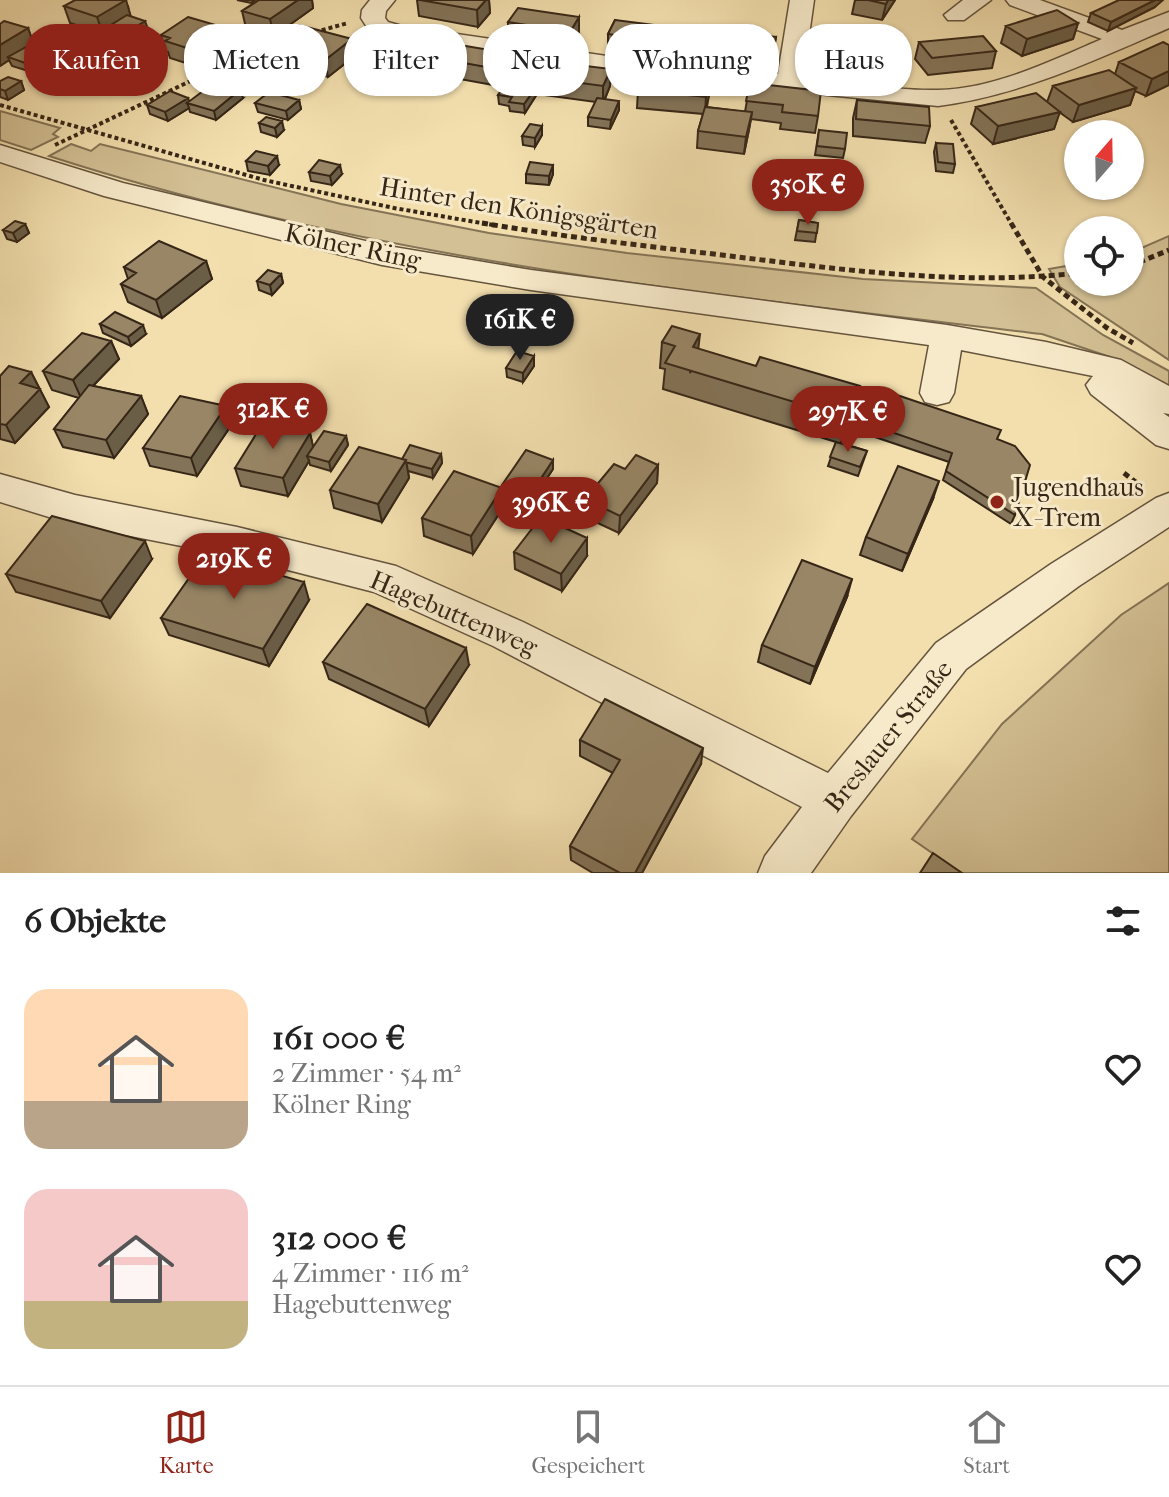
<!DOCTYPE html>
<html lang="de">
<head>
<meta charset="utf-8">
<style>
  body { margin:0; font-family:"IM FELL French Canon",serif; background:#f2f2f2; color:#222; height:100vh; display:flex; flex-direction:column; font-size:30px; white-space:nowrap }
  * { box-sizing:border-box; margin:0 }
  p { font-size:26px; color:#767676 }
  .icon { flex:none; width:44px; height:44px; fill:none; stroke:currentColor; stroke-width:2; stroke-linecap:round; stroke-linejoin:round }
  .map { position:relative; height:873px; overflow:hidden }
  .drawer { display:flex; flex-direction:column; background:#fff; flex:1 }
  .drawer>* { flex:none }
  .banner { position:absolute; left:24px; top:24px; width:1122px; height:72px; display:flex; gap:16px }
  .needle { width:52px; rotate:20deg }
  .tools { position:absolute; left:1064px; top:120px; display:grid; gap:16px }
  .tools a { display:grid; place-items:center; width:80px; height:80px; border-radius:50%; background:#fff; box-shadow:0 2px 6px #0004; font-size:40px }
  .price { position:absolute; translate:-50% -68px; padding:0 18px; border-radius:28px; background:#8f2418; color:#fff; font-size:26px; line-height:52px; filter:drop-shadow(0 2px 4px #0008) }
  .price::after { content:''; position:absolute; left:50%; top:48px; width:24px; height:18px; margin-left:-12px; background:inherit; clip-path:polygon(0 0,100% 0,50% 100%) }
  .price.active { background:#222; color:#fff }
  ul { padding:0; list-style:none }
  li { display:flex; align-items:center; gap:24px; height:200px; padding:0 24px }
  li span { display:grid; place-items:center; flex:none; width:224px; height:160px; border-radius:24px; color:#555 }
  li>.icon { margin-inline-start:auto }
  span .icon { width:96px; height:96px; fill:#fffc; stroke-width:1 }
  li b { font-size:34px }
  h2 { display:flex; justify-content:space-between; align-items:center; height:96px; padding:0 24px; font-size:34px }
  .pill { padding:0 28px; border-radius:32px; background:#fff; box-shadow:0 2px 6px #0004; font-size:28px; line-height:72px }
  .pill.active { background:#8f2418; color:#fff }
  .tab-bar { display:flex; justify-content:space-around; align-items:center; height:112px; border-top:2px solid #e0e0e0; background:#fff; font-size:22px; color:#767676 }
  .tab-bar a { display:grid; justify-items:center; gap:4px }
  .tab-bar .active { color:#8f2418 }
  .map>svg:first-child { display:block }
  .green { fill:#d3c094; stroke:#847356; stroke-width:2 }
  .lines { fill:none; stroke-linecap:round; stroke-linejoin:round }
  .minor-casing { stroke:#65543d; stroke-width:3 }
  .path-far1 { stroke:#362617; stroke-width:4; stroke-dasharray:4 3; stroke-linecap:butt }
  .path { stroke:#362617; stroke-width:5; stroke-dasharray:6 4; stroke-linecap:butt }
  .minor { fill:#f7eaca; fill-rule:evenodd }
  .wall { fill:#837358; stroke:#362617; stroke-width:2 }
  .shaded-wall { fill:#6a5e47; stroke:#362617; stroke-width:2 }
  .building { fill:#988666; stroke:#362617; stroke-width:2 }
  .poi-dot { fill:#8f2418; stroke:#f7eaca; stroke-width:3 }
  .labels { text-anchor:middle; stroke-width:6; stroke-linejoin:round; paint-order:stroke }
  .street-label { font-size:26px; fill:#362617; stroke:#f7eaca }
  .poi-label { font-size:26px; fill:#362617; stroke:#f7eaca; text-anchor:start }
</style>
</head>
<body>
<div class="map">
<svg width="1169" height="873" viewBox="0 0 1169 873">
  <rect width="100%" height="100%" fill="#f3dfae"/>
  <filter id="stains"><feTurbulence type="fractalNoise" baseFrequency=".0025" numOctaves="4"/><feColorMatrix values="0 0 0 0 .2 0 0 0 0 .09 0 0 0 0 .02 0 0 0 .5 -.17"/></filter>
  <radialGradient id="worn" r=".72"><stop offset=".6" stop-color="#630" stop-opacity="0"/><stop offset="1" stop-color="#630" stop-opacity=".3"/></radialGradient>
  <path class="green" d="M0,111L60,128L53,134L58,137L31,150L0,140Z
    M71,144L91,151L100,144L341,204L489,233L627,253L863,279L1036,288L1103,335L1169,371V390L1110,357L1042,334C708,294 370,260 49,156Z
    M1169,236V360L1060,287L1049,269L1078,264V282H1130V253Z
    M1169,583V873H961L912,839L1002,724L1121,615Z"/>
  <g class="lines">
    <defs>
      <path id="minor" d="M370,0H395L386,11L385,18L388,22L402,26L627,59L778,74L790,0H814L803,77C847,81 893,91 938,90C994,89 1051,61 1102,39L1010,5L1006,0H1040L1122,30L1169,12V28C1093,61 1021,95 938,106L627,75L400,40L370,32L361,18L362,10Z
        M963,0H991L964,20H948L944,15Z
        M0,145L123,183L382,245L531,270L947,325L1046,342L1121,360L1169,386V414L1163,413L1169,417V449L1156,445L1091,394L1086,385L1093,376L961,350L954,393L949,402L937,405L925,402L920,393L929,345L531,290L382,265L104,196L0,162Z
        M0,474L75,495L237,527L396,566L523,622L828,773L936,643L1051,564L1156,498L1169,493V527L1079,586L966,669L851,816L811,873H758L765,856L802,807L493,646L374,592L237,557L75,525L0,502Z"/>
    </defs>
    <use href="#minor" class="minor-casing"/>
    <path class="path-far1" d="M315,32L348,23
      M0,105L264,180L394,208L493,225
      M951,120L1012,225
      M55,145L197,78L254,56"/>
    <path class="path" d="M482,223C564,237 647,246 730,256C844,270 963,286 1078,273
      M1011,223L1043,277L1107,328L1133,343
      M1130,266L1169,250
      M1124,473L1142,487"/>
    <use href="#minor" class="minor"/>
  </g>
  <path class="wall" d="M237,0H255L251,3Z
    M259,0H312L313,8L274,36L246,28L242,11Z
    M417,0H489L490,13L478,27L419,16Z
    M855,0H895L882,20L852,14Z
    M64,6H128L130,16L148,29L127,42L109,37L107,31L103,34L70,23Z
    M1155,7L1108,31L1088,22L1091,13Z
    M615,20L677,45L671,60L608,51V34Z
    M508,22L579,34L570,49L508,39Z
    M1078,23L1073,39L1022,56L1001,43L1006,26Z
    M28,28L33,42L55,56L28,71L12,66L9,60L0,66Z
    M226,28L230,45L198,67L170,58L168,52H165L161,35Z
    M776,37L771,69L704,62L706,45Z
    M817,40L885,60L882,77L814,72V57Z
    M352,41L427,56L414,71L353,60L352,58L328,77L303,70L289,82L251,71L247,54L275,42Z
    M919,42L996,51L992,68L928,75L915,59Z
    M1169,45V85L1146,96L1135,91L1130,105L1073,122L1059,112L1054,129L993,144L971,124L976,107L1047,102L1053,86L1115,74L1119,62Z
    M114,48L115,52L152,78L128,94L98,83L94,71L89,74L74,69L71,61Z
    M442,59L519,72L513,81L536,85V77L611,69L610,86L605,99L619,110L610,129L588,126V117L596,102L537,94L525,113L510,111L509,106L499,104L498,95L504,87L443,76Z
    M710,79L707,107L745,112L750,83L818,116L815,133L780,129L781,123L751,119L744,154L697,148L698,131L703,114L637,108L638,90Z
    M0,81H21L24,90L8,100L0,97Z
    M243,98L216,120L190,112L189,108L168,121L150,114L147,105Z
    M299,100L301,109L288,120L258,112L255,103Z
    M857,100L930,126L925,143L853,136V118Z
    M259,123L284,130L277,137L261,132Z
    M542,126V135L535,147L523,145L522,136Z
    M819,130L845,149L843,158L815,155Z
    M936,143L955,164L953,173L936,171L934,152Z
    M246,161L279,165L270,175L248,171Z
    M553,165V174L549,185L526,183V174Z
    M309,172L342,174L332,185L311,181Z
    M799,220L818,223L815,242L795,240Z
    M25,224L29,233L17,242L7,239L3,230Z
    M206,261L212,279L162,318L128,302L121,284L128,279L124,267Z
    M281,274L283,283L272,295L259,290L257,281Z
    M100,324L146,334L131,346L103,333Z
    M111,341L119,359L93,386L141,396L148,414L114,458L63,447L54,429L79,398L52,390L43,371Z
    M662,342L698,349L854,412L841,443L867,451L858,476L828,466L836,442L663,389L665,369L660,368Z
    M534,356V366L523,382L507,377L506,368Z
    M31,372L49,407L15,443L0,439V376Z
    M226,406L232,424L197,476L150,466L143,448Z
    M874,426L997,439L1015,515L1011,524L943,480L949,462L872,436Z
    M310,433L313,447L346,436L348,445L331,471L310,465L309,461L288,496L241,486L235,468Z
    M441,454L442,463L433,478L408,471L409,478L382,522L334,508L330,490L402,459Z
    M553,460V469L530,504L503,494L504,506L473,554L424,536L422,518L502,488V485Z
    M658,465L657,483L619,533L585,517V499L625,469Z
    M933,499L902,571L860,555L866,537Z
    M514,552L587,556L562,591L515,569Z
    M152,559L110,618L16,592L6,574Z
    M847,597L810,684L758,662L762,645Z
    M309,600L269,666L169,635L161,618Z
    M323,662L469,665L429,726L329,679Z
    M580,740L701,764L642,873H593L571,860L570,846L613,773L580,756Z"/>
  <path class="shaded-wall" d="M122,0H126L131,17L106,28L107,31L103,34L97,17Z
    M298,0H312L313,8L274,36L270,19Z
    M486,0H489L490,13L478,27L477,10Z
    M888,0H895L882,20L886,4Z
    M1155,0H1163L1155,7L1108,31L1111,22Z
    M579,17V34L570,49V32Z
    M145,21L148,29L127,42L124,34Z
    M1078,23L1073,39L1022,56L1027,39Z
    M28,28L34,45L8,57L9,60L0,66V45Z
    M226,28L230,45L198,67L193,50Z
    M678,28L677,45L671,60L672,43Z
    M352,39V43H350L352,58L328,77L325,60Z
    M426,39L427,56L414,71L412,54Z
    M52,47L55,56L28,71L25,63Z
    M114,48L116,57L92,66L94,71L89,74L86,66Z
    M300,53L303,70L289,82L285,65Z
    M519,55V72L509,88L508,71Z
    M147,61L152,78L128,94L122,77Z
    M611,69L610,86L603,103V86Z
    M1169,71V85L1146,96L1152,79Z
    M710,79L709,96L705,114L706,97Z
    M21,81L24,90L8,100L5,91Z
    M537,86V94L525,113L524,104Z
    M1136,88L1130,105L1073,122L1079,105Z
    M241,89L243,98L216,120L214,111Z
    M188,98L190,104L187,103L189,108L168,121L165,112Z
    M299,100L301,109L288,120L286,111Z
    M619,101V110L610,129L611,120Z
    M752,112L749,130L744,154L746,137Z
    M1060,112L1054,129L993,144L998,126Z
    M282,121L284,130L277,137L275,128Z
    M542,126V135L535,147V138Z
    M277,156L279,165L270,175L268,166Z
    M340,165L342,174L332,185L330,176Z
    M553,165V174L549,185V176Z
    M25,224L29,233L17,242L13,233Z
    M206,261L212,279L162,318L156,300Z
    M281,274L283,283L272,295L270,285Z
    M143,325L146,334L131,346L128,337Z
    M700,334L697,360L690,373L693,347Z
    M111,341L119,359L81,398L73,380Z
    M534,356V366L523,382V373Z
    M31,372L49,407L15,443L6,425L20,383Z
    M860,386L854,412L841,444L847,418Z
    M141,396L148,414L114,458L106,440Z
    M226,406L232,424L197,476L191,458Z
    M310,433L314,451L307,456L309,461L288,496L283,478Z
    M346,436L348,445L331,471L329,462Z
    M441,454L442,463L433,478L432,469Z
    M406,460L409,478L382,522L378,504Z
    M553,460V469L530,504V495Z
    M658,465L657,483L619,533L620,516Z
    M939,481L933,499L902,571L908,554Z
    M502,488L504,506L473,554L471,536Z
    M587,538V556L562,591L561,574Z
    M145,541L152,559L110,618L101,601Z
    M852,579L847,597L810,684L815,667Z
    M304,582L309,600L269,666L263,649Z
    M466,648L469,665L429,726L425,709Z
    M703,748L701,764L642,873H635Z"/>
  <path class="building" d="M75,0H126L97,17L64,6Z
    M259,0H298L270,19L242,11Z
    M420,0H486L477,10Z
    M868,0H888L886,4Z
    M1119,0H1155L1111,22L1091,13Z
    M518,8L579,17L570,32L508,22Z
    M1057,10L1078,23L1027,39L1006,26Z
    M127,15L145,21L124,34L106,28Z
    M188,17L226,28L193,50L165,41L170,38L161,35Z
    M615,20L678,28L672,43L608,34Z
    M4,21L28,28L0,45V24Z
    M299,25L352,39L325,60L300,53L285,65L247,54L266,40L275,42Z
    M365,28L426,39L412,54L350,43Z
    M710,30L776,37L773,52L706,45Z
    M983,36L996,51L932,58L919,42Z
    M817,40L884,45L885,60L817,55Z
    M35,42L52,47L25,63L8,57Z
    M1163,42L1169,45V71L1152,79L1119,62Z
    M99,44L114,48L86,66L71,61Z
    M454,44L519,55L508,71L442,59Z
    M117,51L147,61L122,77L92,66Z
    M544,61L611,69L603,86L536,77Z
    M1109,70L1136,88L1079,105L1053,86Z
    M643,73L710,79L706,97L638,90Z
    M8,77L21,81L5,91L0,89V81Z
    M509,81L537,86L524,104L509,102L512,97L498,95Z
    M215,82L241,89L214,111L187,103Z
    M750,83L821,91L818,116L782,112L783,105L746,101Z
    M170,91L188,98L165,112L147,105Z
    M269,92L299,100L286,111L255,103Z
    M1036,93L1060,112L998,126L976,107Z
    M597,98L619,101L611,120L588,117Z
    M857,100L929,107L930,126L856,119Z
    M705,107L752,112L746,137L698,131Z
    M266,117L282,121L275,128L259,123Z
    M530,124L542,126L535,138L522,136Z
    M819,130L847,133L845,149L817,146Z
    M936,143L953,144L955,164L938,162Z
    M256,151L277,156L268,166L246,161Z
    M319,160L340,165L330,176L309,172Z
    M530,162L553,165L549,176L526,174Z
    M799,220L818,223L817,233L797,231Z
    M15,221L25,224L13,233L3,230Z
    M159,241L206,261L156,300L121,284L136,273L124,267Z
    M268,270L281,274L270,285L257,281Z
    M115,312L143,325L128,337L100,324Z
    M672,326L700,334L693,347L756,366L760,357L860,386L847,418L665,363L675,346L662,342Z
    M82,333L111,341L73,380L43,371Z
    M517,351L534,356L523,373L506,368Z
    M9,366L31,372L20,383L40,389L6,425L0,424V376Z
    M89,385L141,396L106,440L54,429Z
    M891,393L1001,430L997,439L1015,446L1030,465L1015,515L946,471L952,453L874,426Z
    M180,396L226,406L191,458L143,448Z
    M263,423L310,433L283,478L235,468Z
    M324,431L346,436L329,462L307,456Z
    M836,442L867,451L860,467L830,457Z
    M410,445L441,454L432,469L405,462L406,460L402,459Z
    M359,447L406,460L378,504L330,490Z
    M526,450L553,460L530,495L502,485Z
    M636,455L658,465L620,516L585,499L614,464L625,469Z
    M898,466L939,481L908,554L866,537Z
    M454,471L502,488L471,536L422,518Z
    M52,516L145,541L101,601L6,574Z
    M541,517L587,538L561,574L514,552Z
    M206,554L304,582L263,649L161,618Z
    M802,560L852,579L815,667L762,645Z
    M367,604L466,648L425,709L323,662Z
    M605,699L703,748L635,873H620L570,846L620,760L580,740Z
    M933,853L962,873H920Z"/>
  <circle class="poi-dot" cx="997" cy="502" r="8"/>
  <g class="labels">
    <g class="street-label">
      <text transform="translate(519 208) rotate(9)" y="9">Hinter den Königsgärten</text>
      <text transform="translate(353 246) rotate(12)" y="9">Kölner Ring</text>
      <text transform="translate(454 613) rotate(23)" y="9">Hagebuttenweg</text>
      <text transform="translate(888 736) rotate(-51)" y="9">Breslauer Straße</text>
    </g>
    <g class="poi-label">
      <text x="1013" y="496">Jugendhaus<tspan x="1013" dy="30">X-Trem</tspan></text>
    </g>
  </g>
  <rect width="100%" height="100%" filter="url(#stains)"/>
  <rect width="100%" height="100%" fill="url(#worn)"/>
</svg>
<div class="tools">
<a><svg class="needle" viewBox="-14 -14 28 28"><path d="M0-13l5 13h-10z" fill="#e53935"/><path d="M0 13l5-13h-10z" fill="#767676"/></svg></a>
<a><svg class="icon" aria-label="locate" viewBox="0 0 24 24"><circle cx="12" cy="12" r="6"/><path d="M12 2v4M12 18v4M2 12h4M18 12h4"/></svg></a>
</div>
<b class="price" style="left:808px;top:227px">350K €</b>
<b class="price active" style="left:520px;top:362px">161K €</b>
<b class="price" style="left:273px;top:451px">312K €</b>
<b class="price" style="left:848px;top:454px">297K €</b>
<b class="price" style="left:551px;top:545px">396K €</b>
<b class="price" style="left:234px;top:601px">219K €</b>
<div class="banner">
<a class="pill active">Kaufen</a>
<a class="pill">Mieten</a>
<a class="pill">Filter</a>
<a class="pill">Neu</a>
<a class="pill">Wohnung</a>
<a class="pill">Haus</a>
</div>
</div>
<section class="drawer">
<h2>6 Objekte<svg class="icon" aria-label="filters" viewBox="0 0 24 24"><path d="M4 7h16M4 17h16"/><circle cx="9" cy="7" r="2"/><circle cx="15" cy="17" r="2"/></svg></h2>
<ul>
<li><span style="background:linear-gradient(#ffd9b3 70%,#b9a48a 0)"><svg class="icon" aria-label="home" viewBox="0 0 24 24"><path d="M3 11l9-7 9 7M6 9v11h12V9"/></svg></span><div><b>161 000 €</b><p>2 Zimmer · 54 m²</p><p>Kölner Ring</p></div><svg class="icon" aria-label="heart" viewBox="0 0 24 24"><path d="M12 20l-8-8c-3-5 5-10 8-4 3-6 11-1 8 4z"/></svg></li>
<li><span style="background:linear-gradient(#f6c9c9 70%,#c2b280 0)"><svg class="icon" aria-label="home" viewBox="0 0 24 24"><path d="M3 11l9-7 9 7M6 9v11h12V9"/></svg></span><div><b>312 000 €</b><p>4 Zimmer · 116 m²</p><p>Hagebuttenweg</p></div><svg class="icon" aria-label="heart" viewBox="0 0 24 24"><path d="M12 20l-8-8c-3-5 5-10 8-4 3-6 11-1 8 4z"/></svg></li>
</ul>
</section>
<nav class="tab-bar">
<a class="active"><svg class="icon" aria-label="map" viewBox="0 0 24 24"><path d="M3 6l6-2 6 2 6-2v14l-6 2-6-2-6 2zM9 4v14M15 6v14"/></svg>Karte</a>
<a><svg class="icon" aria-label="saved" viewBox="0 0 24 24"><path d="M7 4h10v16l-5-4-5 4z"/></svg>Gespeichert</a>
<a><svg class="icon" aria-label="home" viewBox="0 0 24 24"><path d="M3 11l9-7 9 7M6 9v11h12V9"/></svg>Start</a>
</nav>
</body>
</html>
